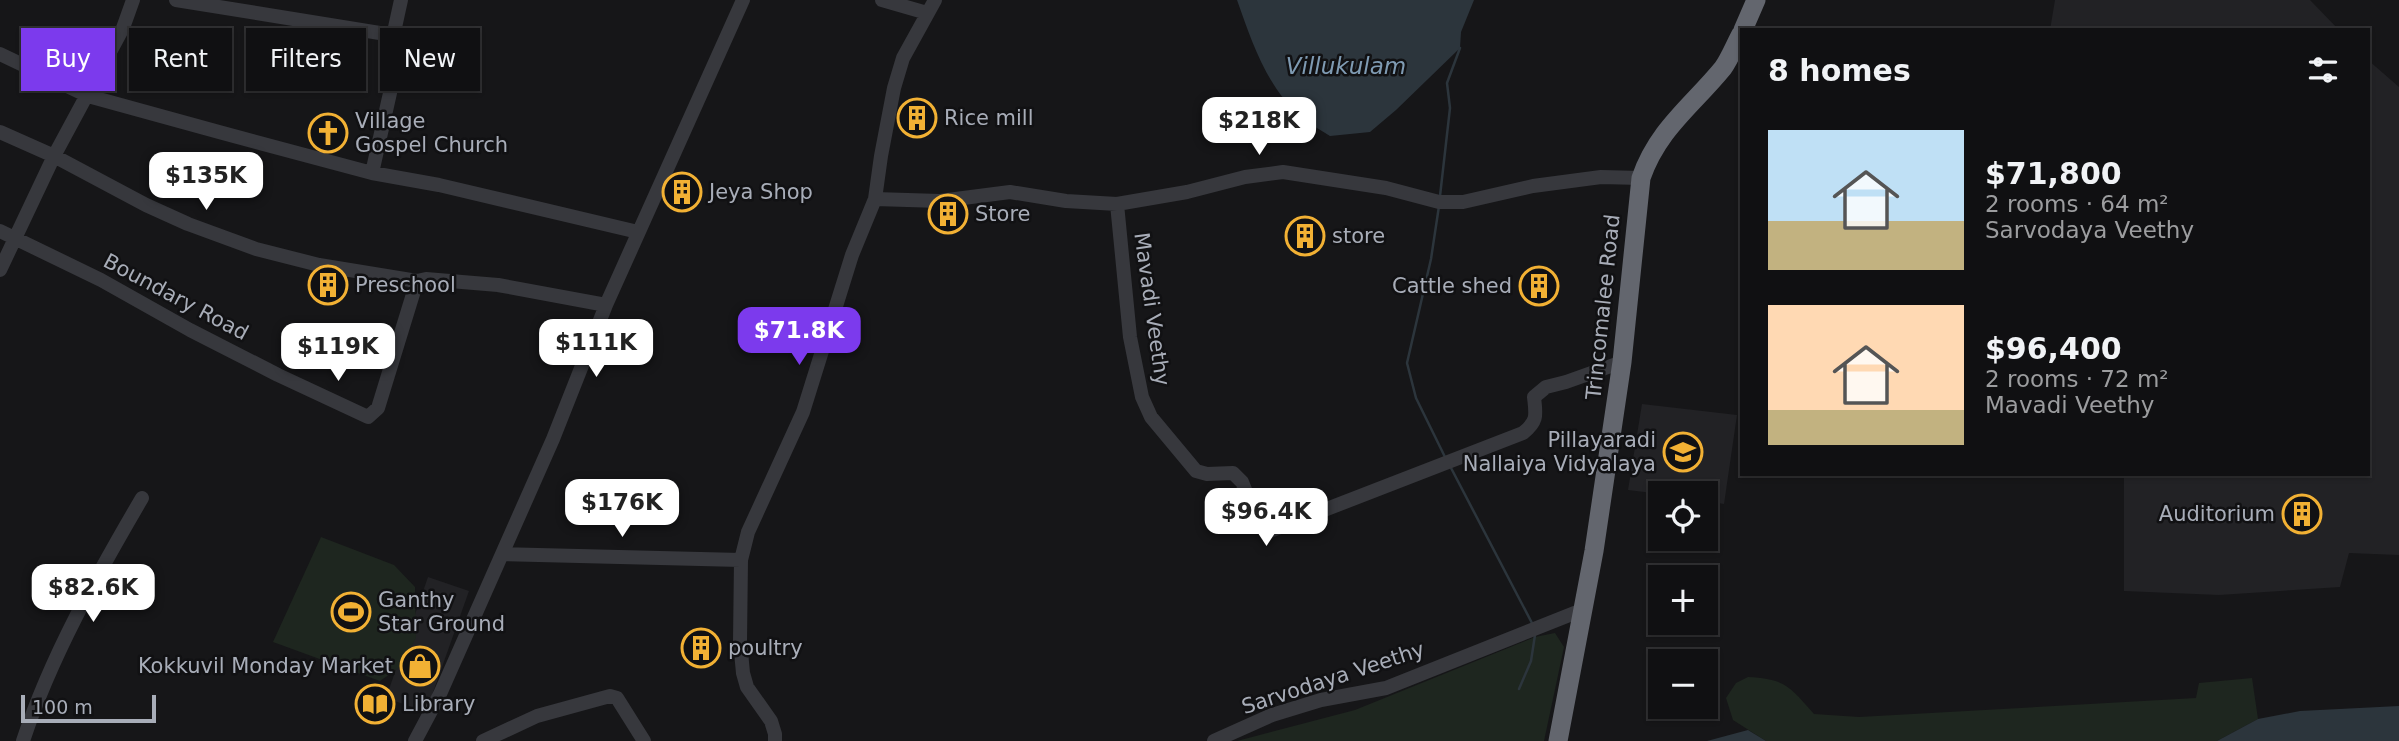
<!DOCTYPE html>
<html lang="en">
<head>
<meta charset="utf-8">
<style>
  body { margin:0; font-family:"DejaVu Sans",sans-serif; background:#1e1e20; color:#f1f3f6; height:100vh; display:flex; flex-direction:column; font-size:26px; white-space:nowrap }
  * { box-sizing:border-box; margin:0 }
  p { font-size:23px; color:#9c9d9f }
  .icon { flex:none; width:38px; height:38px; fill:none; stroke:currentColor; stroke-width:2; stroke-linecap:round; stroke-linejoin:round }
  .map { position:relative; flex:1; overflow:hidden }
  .details { position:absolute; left:1740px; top:28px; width:630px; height:448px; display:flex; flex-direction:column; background:#101012; border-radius:0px; box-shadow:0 2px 5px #0004,0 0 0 2px #303032 }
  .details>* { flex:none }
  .top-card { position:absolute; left:21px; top:28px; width:665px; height:63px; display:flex; gap:14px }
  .tools { position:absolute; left:1648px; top:481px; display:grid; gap:14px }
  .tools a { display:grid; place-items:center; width:70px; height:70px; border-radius:0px; background:#101012; box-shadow:0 2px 5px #0004,0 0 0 2px #303032; font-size:35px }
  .scale { position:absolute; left:21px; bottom:18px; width:135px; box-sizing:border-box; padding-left:7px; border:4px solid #a8adb8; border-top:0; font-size:19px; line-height:24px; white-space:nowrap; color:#a8adb8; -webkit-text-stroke:5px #111113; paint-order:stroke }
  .price { position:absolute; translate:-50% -60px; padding:0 16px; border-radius:14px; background:#fff; color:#222; font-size:23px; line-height:46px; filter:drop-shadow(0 2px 4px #0008) }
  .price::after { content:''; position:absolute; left:50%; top:42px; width:21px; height:16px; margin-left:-10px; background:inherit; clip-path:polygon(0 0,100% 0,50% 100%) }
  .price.active { background:#7c3aed; color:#fff }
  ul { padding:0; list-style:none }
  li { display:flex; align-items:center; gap:21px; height:175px; padding:0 28px }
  li span { display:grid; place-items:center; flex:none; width:196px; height:140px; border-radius:0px; color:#555 }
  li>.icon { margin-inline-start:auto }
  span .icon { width:84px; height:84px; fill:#fffc; stroke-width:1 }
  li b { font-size:30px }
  h2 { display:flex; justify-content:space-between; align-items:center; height:84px; padding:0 28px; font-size:30px }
  .pill { padding:0 24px; border-radius:0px; background:#101012; box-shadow:0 2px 5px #0004,0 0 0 2px #303032; font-size:24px; line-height:63px }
  .pill.active { background:#7c3aed; color:#fff }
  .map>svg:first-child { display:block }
  .built { fill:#222225 }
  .green { fill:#1e261f }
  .water { fill:#2c353c }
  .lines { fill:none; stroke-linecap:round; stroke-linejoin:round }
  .stream { stroke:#2c353c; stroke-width:2.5 }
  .minor { stroke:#37383d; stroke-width:14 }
  .highway { stroke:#63666e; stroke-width:19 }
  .labels { text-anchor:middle; stroke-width:5; stroke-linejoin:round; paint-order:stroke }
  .poi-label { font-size:21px; fill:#a8adb8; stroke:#111113; text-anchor:start }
  .street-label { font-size:21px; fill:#a8adb8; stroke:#111113 }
  .water-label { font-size:23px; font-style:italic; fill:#7f9bb3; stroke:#111113 }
</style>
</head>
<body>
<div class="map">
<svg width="2399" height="741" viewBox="0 0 2399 741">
  <rect width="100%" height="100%" fill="#161618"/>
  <path class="built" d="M2055,0H2310L2339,30H2050Z
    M2368,60L2399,87V555L2349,553L2340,587L2219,595L2124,591V474H2368Z
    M1642,404L1737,415L1724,504L1706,501V494H1661L1628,490Z
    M428,577L469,591L426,712L386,698Z"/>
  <path class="green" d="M321,537L394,565L415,587L416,638L400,667L380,681L273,642Z
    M1555,633L1564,647L1544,741H1237L1355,710L1535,637Z
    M1748,677C1786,679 1790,687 1814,714L1859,717L2196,698L2199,683L2252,678L2258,719L2217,741H1766L1733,720L1726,698L1736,683Z"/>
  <path class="water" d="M1237,0H1474L1461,32L1460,48L1396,110L1370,132L1330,136C1321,130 1311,125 1303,118C1267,89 1252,42 1237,0Z
    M2399,706V741H2217L2258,719L2300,711Z
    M1748,730L1766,741H1707Z"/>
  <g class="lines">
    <path class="stream" d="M1440,196L1450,108L1447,83L1460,48
      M1439,206L1431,259L1407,363L1416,398L1445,457
      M1450,466L1533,625
      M1519,689L1531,661L1535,635"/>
    <path class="minor" d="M176,0L392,35
      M882,0L927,13
      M0,54L88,96L219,132L372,173L439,185L638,232
      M0,132L54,156L146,205L188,224L256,249L319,265L417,281
      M372,173L390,93L392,75L387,64L401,0
      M875,199L940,201L1010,192L1066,201L1117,204L1187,192L1245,177L1283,172L1386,188L1439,202H1463L1533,186L1601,177L1641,178
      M1117,204L1130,337L1142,397L1151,417L1196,471L1207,474L1233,473L1242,482L1260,527L1270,531L1523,433C1538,421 1536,415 1534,397L1546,387L1566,382L1622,362
      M0,231L101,280L190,330L278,375L368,417L378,408L417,281L426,279L498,285L606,305
      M0,270L54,156L123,28L133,0
      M502,554L741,560
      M23,741C51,656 97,575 142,498
      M415,741L440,694L553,439L606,305L743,0
      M483,741L537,716L610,696L617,698L644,741
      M775,741V734L771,721L747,687L743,673L740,641L741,560L748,532L803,412L852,255L875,199L881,156L894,88L903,58L935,0
      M1214,741L1272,715L1321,700L1386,688L1582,610"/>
    <path class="highway" d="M1743,30L1756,0
      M1558,741L1594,551L1622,362L1641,178C1658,129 1692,106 1723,68C1730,58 1735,45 1741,34"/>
  </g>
  <defs>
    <symbol id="building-ring" viewBox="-11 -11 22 22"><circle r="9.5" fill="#111113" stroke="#f2b134" stroke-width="1.5"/><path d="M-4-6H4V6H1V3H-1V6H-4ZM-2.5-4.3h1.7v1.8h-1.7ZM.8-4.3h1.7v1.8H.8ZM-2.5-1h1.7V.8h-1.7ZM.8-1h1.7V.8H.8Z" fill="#f2b134"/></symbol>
    <symbol id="church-ring" viewBox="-11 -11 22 22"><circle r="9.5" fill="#111113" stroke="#f2b134" stroke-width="1.5"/><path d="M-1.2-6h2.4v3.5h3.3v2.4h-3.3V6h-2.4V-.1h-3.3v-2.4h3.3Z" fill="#f2b134"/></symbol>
    <symbol id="school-ring" viewBox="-11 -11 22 22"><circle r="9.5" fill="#111113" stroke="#f2b134" stroke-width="1.5"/><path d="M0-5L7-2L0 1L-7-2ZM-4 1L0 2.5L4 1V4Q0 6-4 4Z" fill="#f2b134"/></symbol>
    <symbol id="stadium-ring" viewBox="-11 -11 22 22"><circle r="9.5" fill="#111113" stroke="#f2b134" stroke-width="1.5"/><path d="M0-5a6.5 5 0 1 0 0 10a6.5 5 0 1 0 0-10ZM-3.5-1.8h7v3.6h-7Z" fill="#f2b134"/></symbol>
    <symbol id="shop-ring" viewBox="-11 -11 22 22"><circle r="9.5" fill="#111113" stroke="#f2b134" stroke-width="1.5"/><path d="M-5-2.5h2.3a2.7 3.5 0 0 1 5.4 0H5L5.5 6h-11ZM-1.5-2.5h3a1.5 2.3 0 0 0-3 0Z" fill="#f2b134"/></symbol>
    <symbol id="library-ring" viewBox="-11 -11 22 22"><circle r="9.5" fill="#111113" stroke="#f2b134" stroke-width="1.5"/><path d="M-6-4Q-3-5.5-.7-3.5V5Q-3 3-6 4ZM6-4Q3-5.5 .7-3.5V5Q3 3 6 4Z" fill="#f2b134"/></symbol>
  </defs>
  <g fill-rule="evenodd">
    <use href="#building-ring" x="895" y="96" width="44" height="44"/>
    <use href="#church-ring" x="306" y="111" width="44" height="44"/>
    <use href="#building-ring" x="660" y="170" width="44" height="44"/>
    <use href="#building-ring" x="926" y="192" width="44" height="44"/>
    <use href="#building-ring" x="1283" y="214" width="44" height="44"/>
    <use href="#building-ring" x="306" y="263" width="44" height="44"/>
    <use href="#building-ring" x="1517" y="264" width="44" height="44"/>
    <use href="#school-ring" x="1661" y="430" width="44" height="44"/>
    <use href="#building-ring" x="2280" y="492" width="44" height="44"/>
    <use href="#stadium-ring" x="329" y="590" width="44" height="44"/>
    <use href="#building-ring" x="679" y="626" width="44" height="44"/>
    <use href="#shop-ring" x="398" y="644" width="44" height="44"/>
    <use href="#library-ring" x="353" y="682" width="44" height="44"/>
  </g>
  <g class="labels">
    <g class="poi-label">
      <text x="944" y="125">Rice mill</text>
      <text x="355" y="128">Village<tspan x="355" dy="24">Gospel Church</tspan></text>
      <text x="709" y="199">Jeya Shop</text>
      <text x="975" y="221">Store</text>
      <text x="1332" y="243">store</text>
      <text x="355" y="292">Preschool</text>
      <text x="1512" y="293" text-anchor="end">Cattle shed</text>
      <text x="1656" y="447" text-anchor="end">Pillayaradi<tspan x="1656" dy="24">Nallaiya Vidyalaya</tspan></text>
      <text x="2275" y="521" text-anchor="end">Auditorium</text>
      <text x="378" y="607">Ganthy<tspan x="378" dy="24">Star Ground</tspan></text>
      <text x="728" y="655">poultry</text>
      <text x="393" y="673" text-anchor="end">Kokkuvil Monday Market</text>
      <text x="402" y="711">Library</text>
    </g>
    <g class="street-label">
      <text transform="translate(176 297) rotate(28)" y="7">Boundary Road</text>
      <text transform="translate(1603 307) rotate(-84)" y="7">Trincomalee Road</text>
      <text transform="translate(1152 309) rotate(82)" y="7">Mavadi Veethy</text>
      <text transform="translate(1333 678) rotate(-18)" y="7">Sarvodaya Veethy</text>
    </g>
    <g class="water-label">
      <text x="1346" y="74">Villukulam</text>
    </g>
  </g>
</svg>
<div class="tools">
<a><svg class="icon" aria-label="locate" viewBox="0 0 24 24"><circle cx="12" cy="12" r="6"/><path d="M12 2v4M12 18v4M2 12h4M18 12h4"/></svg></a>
<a>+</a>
<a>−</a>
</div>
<div class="scale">100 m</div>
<b class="price" style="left:1259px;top:157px">$218K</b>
<b class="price" style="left:206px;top:212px">$135K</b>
<b class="price active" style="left:799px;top:367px">$71.8K</b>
<b class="price" style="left:596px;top:379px">$111K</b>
<b class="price" style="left:338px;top:383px">$119K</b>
<b class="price" style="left:622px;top:539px">$176K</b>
<b class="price" style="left:1266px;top:548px">$96.4K</b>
<b class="price" style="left:93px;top:624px">$82.6K</b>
<div class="top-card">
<a class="pill active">Buy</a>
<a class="pill">Rent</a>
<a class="pill">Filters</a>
<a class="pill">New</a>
</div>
<section class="details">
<h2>8 homes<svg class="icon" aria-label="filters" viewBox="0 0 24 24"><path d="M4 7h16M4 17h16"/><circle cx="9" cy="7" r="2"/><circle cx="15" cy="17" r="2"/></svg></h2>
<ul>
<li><span style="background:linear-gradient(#bfe0f5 65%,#c2b280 0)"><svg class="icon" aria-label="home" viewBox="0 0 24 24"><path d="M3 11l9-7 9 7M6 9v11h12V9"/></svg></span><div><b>$71,800</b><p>2 rooms · 64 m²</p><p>Sarvodaya Veethy</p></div></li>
<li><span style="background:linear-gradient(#ffd9b3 75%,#c2b280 0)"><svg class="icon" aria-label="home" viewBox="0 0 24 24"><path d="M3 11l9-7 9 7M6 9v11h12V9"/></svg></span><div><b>$96,400</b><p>2 rooms · 72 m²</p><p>Mavadi Veethy</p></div></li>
</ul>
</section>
</div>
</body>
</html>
